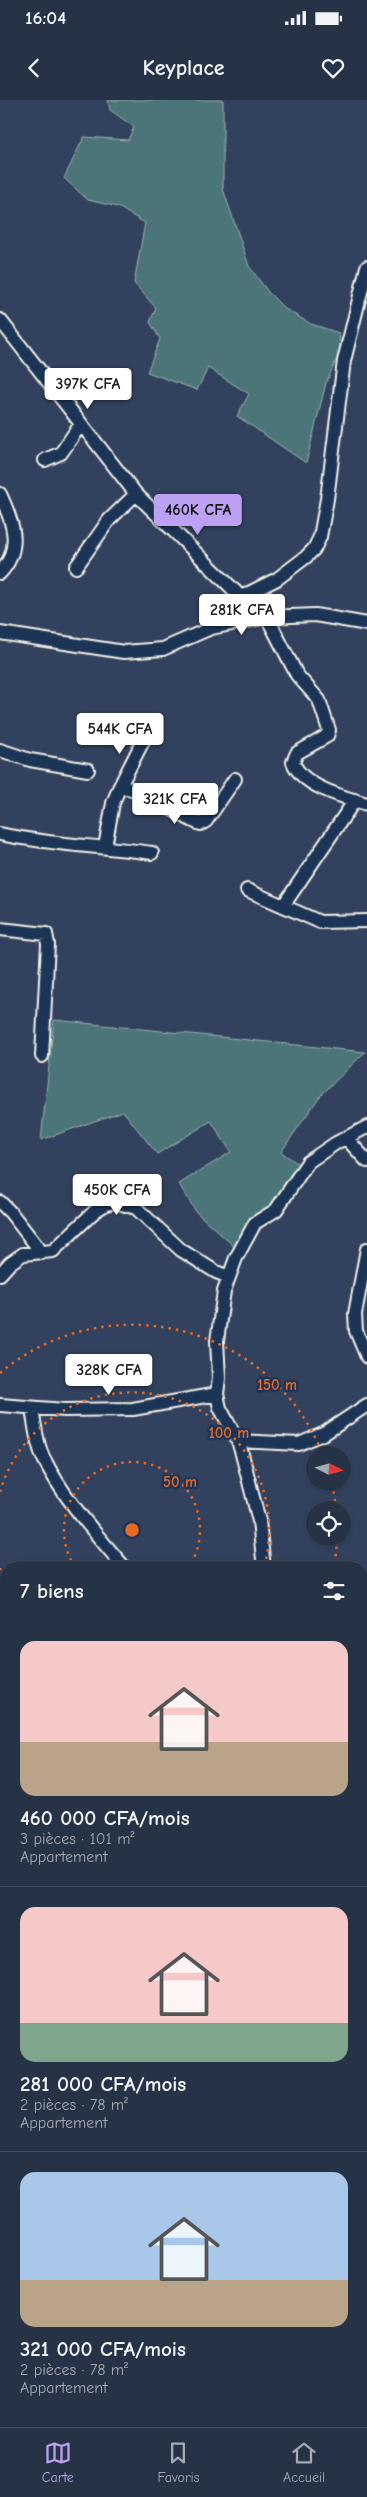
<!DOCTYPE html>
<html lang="fr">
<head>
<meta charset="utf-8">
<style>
  body { margin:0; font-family:"Comic Neue",sans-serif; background:#323e51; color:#f1f3f6; height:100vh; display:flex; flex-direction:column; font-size:19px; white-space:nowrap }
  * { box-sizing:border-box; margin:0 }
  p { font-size:16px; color:#a4aab3 }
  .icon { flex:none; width:28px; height:28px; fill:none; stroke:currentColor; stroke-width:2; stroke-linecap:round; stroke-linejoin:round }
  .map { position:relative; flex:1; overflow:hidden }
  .sheet { position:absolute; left:0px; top:1461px; width:368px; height:866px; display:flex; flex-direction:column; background:#263246; border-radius:20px 20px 0 0; box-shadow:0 1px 4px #0004,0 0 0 1px #424d5f }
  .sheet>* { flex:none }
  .needle { width:32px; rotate:96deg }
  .controls { position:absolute; left:306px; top:1346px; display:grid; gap:10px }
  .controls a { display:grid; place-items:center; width:45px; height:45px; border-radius:50%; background:#263246; box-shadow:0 1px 4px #0004,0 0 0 1px #424d5f; font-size:25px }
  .price { position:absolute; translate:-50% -42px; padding:0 11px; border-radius:5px; background:#fff; color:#222; font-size:16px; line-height:32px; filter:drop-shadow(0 1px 2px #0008) }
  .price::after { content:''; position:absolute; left:50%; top:30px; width:15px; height:11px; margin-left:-8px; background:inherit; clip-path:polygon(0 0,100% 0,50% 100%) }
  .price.active { background:#bca0f2; color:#111 }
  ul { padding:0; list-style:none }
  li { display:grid; align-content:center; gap:10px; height:265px; padding:0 20px }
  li+li { border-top:1px solid #424d5f }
  li span { display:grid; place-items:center; height:155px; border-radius:15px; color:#555 }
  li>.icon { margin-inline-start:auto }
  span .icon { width:90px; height:90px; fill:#fffc; stroke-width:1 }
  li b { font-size:21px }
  h2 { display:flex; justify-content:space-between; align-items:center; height:60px; padding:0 20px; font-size:21px }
  .status { display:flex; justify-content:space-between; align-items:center; height:35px; padding:0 25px; background:#263246; direction:ltr }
  .status svg { height:14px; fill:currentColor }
  header { display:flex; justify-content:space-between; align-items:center; height:65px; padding:0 20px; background:#263246; font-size:22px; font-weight:800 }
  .tab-bar { display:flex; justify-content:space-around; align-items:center; height:70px; border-top:1px solid #424d5f; background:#263246; font-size:14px; color:#a4aab3 }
  .tab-bar a { display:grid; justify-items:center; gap:2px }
  .tab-bar .active { color:#bca0f2 }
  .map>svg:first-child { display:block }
  .built { fill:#414c63 }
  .green { fill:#4c7478; stroke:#a0b2b0 }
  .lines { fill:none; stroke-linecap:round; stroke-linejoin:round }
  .minor-casing { stroke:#f4f1e8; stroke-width:16 }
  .minor { stroke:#1d3557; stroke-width:12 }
  .ring { fill:none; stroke:#e96822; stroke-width:2.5; stroke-dasharray:2.5 5 }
  .centre { fill:#e96822; stroke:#1d3557; stroke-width:2.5 }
  .ring-label { font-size:15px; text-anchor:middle; font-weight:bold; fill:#e96822; stroke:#1d3557; stroke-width:5; stroke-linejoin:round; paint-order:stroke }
</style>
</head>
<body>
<div class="status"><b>16:04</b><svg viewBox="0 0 49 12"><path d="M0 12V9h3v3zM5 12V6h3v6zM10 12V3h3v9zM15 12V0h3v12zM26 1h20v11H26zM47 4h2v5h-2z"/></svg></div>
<header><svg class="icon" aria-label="back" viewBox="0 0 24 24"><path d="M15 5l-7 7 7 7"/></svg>Keyplace<svg class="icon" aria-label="heart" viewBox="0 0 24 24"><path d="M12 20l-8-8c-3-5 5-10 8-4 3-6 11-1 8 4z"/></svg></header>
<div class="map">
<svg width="367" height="2327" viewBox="0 0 367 2327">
  <rect width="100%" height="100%" fill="#32425e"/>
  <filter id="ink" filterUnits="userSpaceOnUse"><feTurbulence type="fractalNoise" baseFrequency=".02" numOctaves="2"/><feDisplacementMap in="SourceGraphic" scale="10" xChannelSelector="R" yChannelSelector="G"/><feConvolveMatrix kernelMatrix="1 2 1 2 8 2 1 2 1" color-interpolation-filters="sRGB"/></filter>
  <g filter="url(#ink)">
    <path class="built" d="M0,2169L6,2177V2238L0,2229Z"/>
    <path class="green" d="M108,0H223V89L249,166L268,192L285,209L311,224L339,233L341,249L326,283L306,363L237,316L249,294L208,268L197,290L147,272L160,239L150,222L156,208L134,183L145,123L118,107L88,100L64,78L84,37L128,40L134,27L110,10Z
      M54,920L365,952L320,996L281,1052L306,1069L237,1149L196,1112L179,1084L231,1052L211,1021L157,1054L123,1011L41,1040Z"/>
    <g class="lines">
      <defs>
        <path id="minor" d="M0,220L136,394L241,497
          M45,360L61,353L81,324
          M0,394C13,422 23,448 0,473
          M76,467L109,420L136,394
          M267,517L297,575L319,600L329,630L327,636L297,653L293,662C302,687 344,697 367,704
          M211,528L241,497L277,479L306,457L314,449L320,437L327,399L344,261L367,167
          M0,533L124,552L163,549L211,528L267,517L315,515L367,524
          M0,650L30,660L88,670
          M119,688L146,635
          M0,734C50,745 101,746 152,753
          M105,747L113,703L119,688C140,684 182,719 201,724L206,721L235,679
          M247,790L320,822L367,821
          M283,806L355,700
          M0,829L46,834L48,844L42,956
          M346,1038L367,1061
          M0,1102L11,1113L42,1153
          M367,1149L355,1214L356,1231L367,1257
          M0,1174L10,1163L23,1154L53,1151L95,1111L106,1104L115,1102L136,1108L181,1150L216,1172L229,1177
          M0,1305L65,1310L133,1309L217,1294
          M32,1309C35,1325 36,1342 43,1357C63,1398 96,1434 125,1468
          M238,1341L299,1344L325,1333L367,1305
          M264,1468L259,1421L242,1354L238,1341L220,1308L217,1294L219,1278L217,1241L224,1191L236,1158L255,1123L276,1110L308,1062L336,1043L367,1027
          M366,1532L367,1531
          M0,1592L6,1597
          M0,1695L6,1700
          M0,1801L6,1791
          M0,1827L6,1829
          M361,1871L367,1870
          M361,1963L367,1965
          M0,1977L6,1982
          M361,2066L367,2065
          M361,2186L367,2188
          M361,2310L367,2318
          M164,2321L177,2327
          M264,2321L268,2327
          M359,2327L367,2322"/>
      </defs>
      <use href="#minor" class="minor-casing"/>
      <use href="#minor" class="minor"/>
    </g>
  </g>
  <g class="ring">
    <path d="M75 1467A68 68 0 1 1 189 1467"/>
    <path d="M6 1484A137 137 0 0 1 0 1468M0 1392A137 137 0 0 1 264 1467"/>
    <path d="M337 1439A205 205 0 0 1 334 1467M0 1273A205 205 0 0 1 323 1355M332 1384A205 205 0 0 1 336 1409"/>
  </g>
  <circle cx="132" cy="1430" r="8" class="centre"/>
  <g class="ring-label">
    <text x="277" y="1290">150 m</text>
    <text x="229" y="1338">100 m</text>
    <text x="180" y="1387">50 m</text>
  </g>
</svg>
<div class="controls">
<a><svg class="needle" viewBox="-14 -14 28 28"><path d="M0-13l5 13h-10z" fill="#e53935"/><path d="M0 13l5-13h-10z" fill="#a4aab3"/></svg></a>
<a><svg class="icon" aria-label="locate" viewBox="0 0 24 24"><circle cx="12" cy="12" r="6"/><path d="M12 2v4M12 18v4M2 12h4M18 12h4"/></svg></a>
</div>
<b class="price" style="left:88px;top:310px">397K CFA</b>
<b class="price active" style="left:198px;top:436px">460K CFA</b>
<b class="price" style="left:242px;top:536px">281K CFA</b>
<b class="price" style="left:120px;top:655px">544K CFA</b>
<b class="price" style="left:175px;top:725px">321K CFA</b>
<b class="price" style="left:117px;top:1116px">450K CFA</b>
<b class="price" style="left:109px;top:1296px">328K CFA</b>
<section class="sheet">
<h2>7 biens<svg class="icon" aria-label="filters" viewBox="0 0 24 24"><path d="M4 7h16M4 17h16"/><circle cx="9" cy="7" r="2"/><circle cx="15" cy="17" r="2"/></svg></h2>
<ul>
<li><span style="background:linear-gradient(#f6c9c9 65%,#b9a48a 0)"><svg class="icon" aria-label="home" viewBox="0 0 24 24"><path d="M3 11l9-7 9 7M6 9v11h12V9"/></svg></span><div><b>460 000 CFA/mois</b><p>3 pièces · 101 m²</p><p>Appartement</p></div></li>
<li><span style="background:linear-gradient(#f6c9c9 75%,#7fa58c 0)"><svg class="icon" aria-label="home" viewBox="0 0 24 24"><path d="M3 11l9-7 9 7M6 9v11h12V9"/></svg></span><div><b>281 000 CFA/mois</b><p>2 pièces · 78 m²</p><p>Appartement</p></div></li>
<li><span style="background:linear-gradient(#a9c7e8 70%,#b9a48a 0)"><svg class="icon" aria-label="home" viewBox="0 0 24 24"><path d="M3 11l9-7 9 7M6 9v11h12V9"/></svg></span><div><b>321 000 CFA/mois</b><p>2 pièces · 78 m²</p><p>Appartement</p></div></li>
</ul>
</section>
</div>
<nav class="tab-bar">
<a class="active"><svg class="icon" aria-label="map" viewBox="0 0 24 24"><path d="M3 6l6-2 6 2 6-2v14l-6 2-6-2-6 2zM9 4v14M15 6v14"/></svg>Carte</a>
<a><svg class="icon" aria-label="saved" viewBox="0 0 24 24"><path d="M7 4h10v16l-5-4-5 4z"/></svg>Favoris</a>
<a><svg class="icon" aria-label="home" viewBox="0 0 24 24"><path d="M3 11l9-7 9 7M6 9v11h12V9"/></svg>Accueil</a>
</nav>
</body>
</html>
